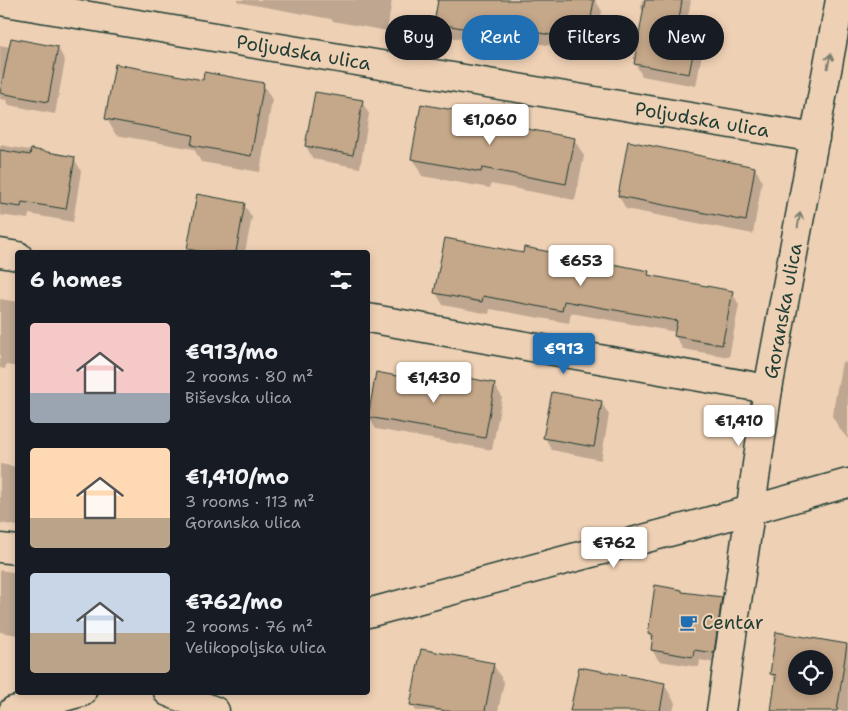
<!DOCTYPE html>
<html lang="en">
<head>
<meta charset="utf-8">
<style>
  body { margin:0; font-family:"Shantell Sans",sans-serif; background:#242831; color:#f1f3f6; height:100vh; display:flex; flex-direction:column; font-size:19px; white-space:nowrap }
  * { box-sizing:border-box; margin:0 }
  p { font-size:16px; color:#9ea1a6 }
  .icon { flex:none; width:28px; height:28px; fill:none; stroke:currentColor; stroke-width:2; stroke-linecap:round; stroke-linejoin:round }
  .map { position:relative; flex:1; overflow:hidden }
  .panel { position:absolute; left:15px; top:250px; width:355px; height:445px; display:flex; flex-direction:column; background:#171b24; border-radius:5px; box-shadow:0 2px 8px #0003 }
  .panel>* { flex:none }
  .hud { position:absolute; left:385px; top:15px; width:388px; height:45px; display:flex; gap:10px }
  .controls { position:absolute; left:788px; top:650px; display:grid; gap:10px }
  .controls a { display:grid; place-items:center; width:45px; height:45px; border-radius:50%; background:#171b24; box-shadow:0 2px 8px #0003; font-size:25px }
  .price { position:absolute; translate:-50% -42px; padding:0 11px; border-radius:5px; background:#fff; color:#222; font-size:16px; line-height:32px; filter:drop-shadow(0 1px 2px #0008) }
  .price::after { content:''; position:absolute; left:50%; top:30px; width:15px; height:11px; margin-left:-8px; background:inherit; clip-path:polygon(0 0,100% 0,50% 100%) }
  .price.active { background:#1f6fb2; color:#fff }
  ul { padding:0; list-style:none }
  li { display:flex; align-items:center; gap:15px; height:125px; padding:0 15px }
  li span { display:grid; place-items:center; flex:none; width:140px; height:100px; border-radius:5px; color:#555 }
  li>.icon { margin-inline-start:auto }
  span .icon { width:60px; height:60px; fill:#fffc; stroke-width:1 }
  li b { font-size:21px }
  h2 { display:flex; justify-content:space-between; align-items:center; height:60px; padding:0 15px; font-size:21px }
  .tag { padding:0 18px; border-radius:22px; background:#171b24; box-shadow:0 2px 8px #0003; font-size:18px; line-height:45px }
  .tag.active { background:#1f6fb2; color:#fff }
  .map>svg:first-child { display:block }
  .shadow { fill:#0003; fill-rule:evenodd }
  .building { fill:#c5a789; stroke:#1f3d34; fill-rule:evenodd }
  .lines { fill:none; stroke-linecap:round; stroke-linejoin:round }
  .street-casing { stroke:#1f3d34; stroke-width:31 }
  .street { stroke:#eed0b4; stroke-width:28 }
  .oneway { stroke:#7c7f6e }
  .labels { text-anchor:middle; stroke-width:4; stroke-linejoin:round; paint-order:stroke }
  .street-label { font-size:19px; fill:#1f3d34; stroke:#eed0b4 }
  .poi-label { font-size:19px; fill:#1f3d34; stroke:#eed0b4; text-anchor:start }
</style>
</head>
<body>
<div class="map">
<svg width="848" height="711" viewBox="0 0 848 711">
  <rect width="100%" height="100%" fill="#eed0b4"/>
  <filter id="ink" filterUnits="userSpaceOnUse"><feTurbulence type="fractalNoise" baseFrequency=".02" numOctaves="2"/><feDisplacementMap in="SourceGraphic" scale="10" xChannelSelector="R" yChannelSelector="G"/><feConvolveMatrix kernelMatrix="1 2 1 2 8 2 1 2 1" color-interpolation-filters="sRGB"/></filter>
  <g filter="url(#ink)">
    <path class="shadow" d="M237,0H392L387,31L333,21L331,19L238,2Z
      M440,0H595L602,11L594,54L499,36L497,45L443,36L436,23Z
      M642,0H691L686,28L697,30L704,43L696,86L642,76L635,63L644,14L641,8Z
      M0,45L10,47L58,48L65,61L55,114L9,105L6,100L0,99Z
      M204,82L263,84L272,100L260,172L201,162L194,149L116,135L107,119Z
      M316,93L362,102L369,114L360,168L313,159L306,146Z
      M490,118L494,124L574,139L584,156L575,200L491,184L490,188L422,176L413,159Z
      M0,145L74,158L81,171L73,222L29,214L28,219L0,215Z
      M755,168L762,181L753,234L626,209L619,196Z
      M244,205L252,217L245,252H191L189,249Z
      M524,254L648,273L650,277L732,292L739,305L729,357L683,349L675,336L676,332L571,313L569,323L490,309L489,314L443,305L436,293Z
      M0,299L18,302V367L6,365L5,369L0,368Z
      M842,362L848,363V439L839,428L832,416Z
      M494,384L502,397L492,450L376,429L369,417L456,388Z
      M601,402L609,415L601,460L552,450L545,438Z
      M0,464L18,467V526L0,523Z
      M0,570L18,573V635L0,632Z
      M721,599L727,610L719,664L700,660L699,667L659,661L652,650L653,641L649,634Z
      M777,634L847,645L848,647V711H772L776,682L771,673ZM796,659H824V686H796Z
      M493,664L504,682L498,711H416L412,704Z
      M664,684L675,703L673,711H572Z"/>
    <path class="building" d="M438,0H594L587,42L492,24L490,33L434,23Z
      M645,0H682L678,26L698,29L689,74L634,64Z
      M11,38L58,47L48,102L0,93Z
      M115,64L203,80L204,72L264,83L251,156L191,145L193,135L105,119Z
      M315,92L363,100L353,155L305,146Z
      M421,104L491,117L490,122L575,138L566,184L482,168L481,172L411,159Z
      M628,141L755,167L746,221L618,196Z
      M31,149L75,157L66,209L22,202L21,207L0,204V150L30,155Z
      M197,194L245,203L236,252H204L187,249Z
      M445,238L523,253L524,247L649,271L648,275L733,291L722,345L674,336L677,321L564,301L562,311L483,296L482,302L434,293Z
      M376,372L455,387L457,376L495,383L485,438L368,417Z
      M552,392L602,401L594,447L543,438Z
      M655,585L682,590V592L722,597L714,653L694,650L693,657L651,650L653,635L648,634Z
      M776,632L847,644L837,711H771L776,675L770,674ZM796,659H824V686H796Z
      M421,649L494,663L485,711H446L410,705Z
      M579,667L665,683L660,711H570Z"/>
    <g class="lines">
      <defs>
        <g id="street">
          <path id="s1" d="M0,1L815,138"/>
          <path d="M0,253L18,256"/>
          <path d="M368,318L768,389"/>
          <path d="M0,548L18,550"/>
          <path d="M368,613L751,510L848,483"/>
          <path d="M168,692L215,711"/>
          <path d="M13,711L82,692"/>
          <path id="s2" d="M721,711L768,389L840,0"/>
        </g>
      </defs>
      <use href="#street" class="street-casing"/>
      <use href="#street" class="street"/>
    </g>
    <defs><path id="oneway-shaft" d="M-6 0H5M1.5-3L5.5 0L1.5 3" fill="none" stroke-width="1.6" stroke-linecap="round" stroke-linejoin="round" transform="scale(1.25)"/></defs>
    <g class="oneway">
      <use href="#oneway-shaft" transform="translate(829 61) rotate(-79)"/>
      <use href="#oneway-shaft" transform="translate(799 220) rotate(-80)"/>
    </g>
  </g>
  <defs>
    <symbol id="cafe-bare" viewBox="-9 -9 18 18"><path d="M-5.5-4.5H6V0H3Q3 3.5 0 3.5H-2.5Q-5.5 3.5-5.5 0ZM3-3.2v2h1.7v-2ZM-6 4.5H4V6H-6Z" fill="#1f6fb2" stroke="#eed0b4" stroke-width="2.5" paint-order="stroke"/></symbol>
  </defs>
  <g fill-rule="evenodd">
    <use href="#cafe-bare" x="676" y="610" width="25" height="25"/>
  </g>
  <g class="labels">
    <g class="street-label">
      <text dy="7" stroke="none"><textPath href="#s1" startOffset="308">Poljudska ulica</textPath></text>
      <text dy="7" stroke="none"><textPath href="#s1" startOffset="712">Poljudska ulica</textPath></text>
      <text dy="7" stroke="none"><textPath href="#s2" startOffset="405">Goranska ulica</textPath></text>
    </g>
    <g class="poi-label">
      <text x="702" y="629">Centar</text>
    </g>
  </g>
</svg>
<div class="controls">
<a><svg class="icon" aria-label="locate" viewBox="0 0 24 24"><circle cx="12" cy="12" r="6"/><path d="M12 2v4M12 18v4M2 12h4M18 12h4"/></svg></a>
</div>
<b class="price" style="left:490px;top:146px">€1,060</b>
<b class="price" style="left:581px;top:287px">€653</b>
<b class="price active" style="left:564px;top:375px">€913</b>
<b class="price" style="left:434px;top:404px">€1,430</b>
<b class="price" style="left:739px;top:447px">€1,410</b>
<b class="price" style="left:614px;top:569px">€762</b>
<div class="hud">
<a class="tag">Buy</a>
<a class="tag active">Rent</a>
<a class="tag">Filters</a>
<a class="tag">New</a>
</div>
<section class="panel">
<h2>6 homes<svg class="icon" aria-label="filters" viewBox="0 0 24 24"><path d="M4 7h16M4 17h16"/><circle cx="9" cy="7" r="2"/><circle cx="15" cy="17" r="2"/></svg></h2>
<ul>
<li><span style="background:linear-gradient(#f6c9c9 70%,#9aa5b1 0)"><svg class="icon" aria-label="home" viewBox="0 0 24 24"><path d="M3 11l9-7 9 7M6 9v11h12V9"/></svg></span><div><b>€913/mo</b><p>2 rooms · 80 m²</p><p>Biševska ulica</p></div></li>
<li><span style="background:linear-gradient(#ffd9b3 70%,#b9a48a 0)"><svg class="icon" aria-label="home" viewBox="0 0 24 24"><path d="M3 11l9-7 9 7M6 9v11h12V9"/></svg></span><div><b>€1,410/mo</b><p>3 rooms · 113 m²</p><p>Goranska ulica</p></div></li>
<li><span style="background:linear-gradient(#c9d6e8 60%,#b9a48a 0)"><svg class="icon" aria-label="home" viewBox="0 0 24 24"><path d="M3 11l9-7 9 7M6 9v11h12V9"/></svg></span><div><b>€762/mo</b><p>2 rooms · 76 m²</p><p>Velikopoljska ulica</p></div></li>
</ul>
</section>
</div>
</body>
</html>
